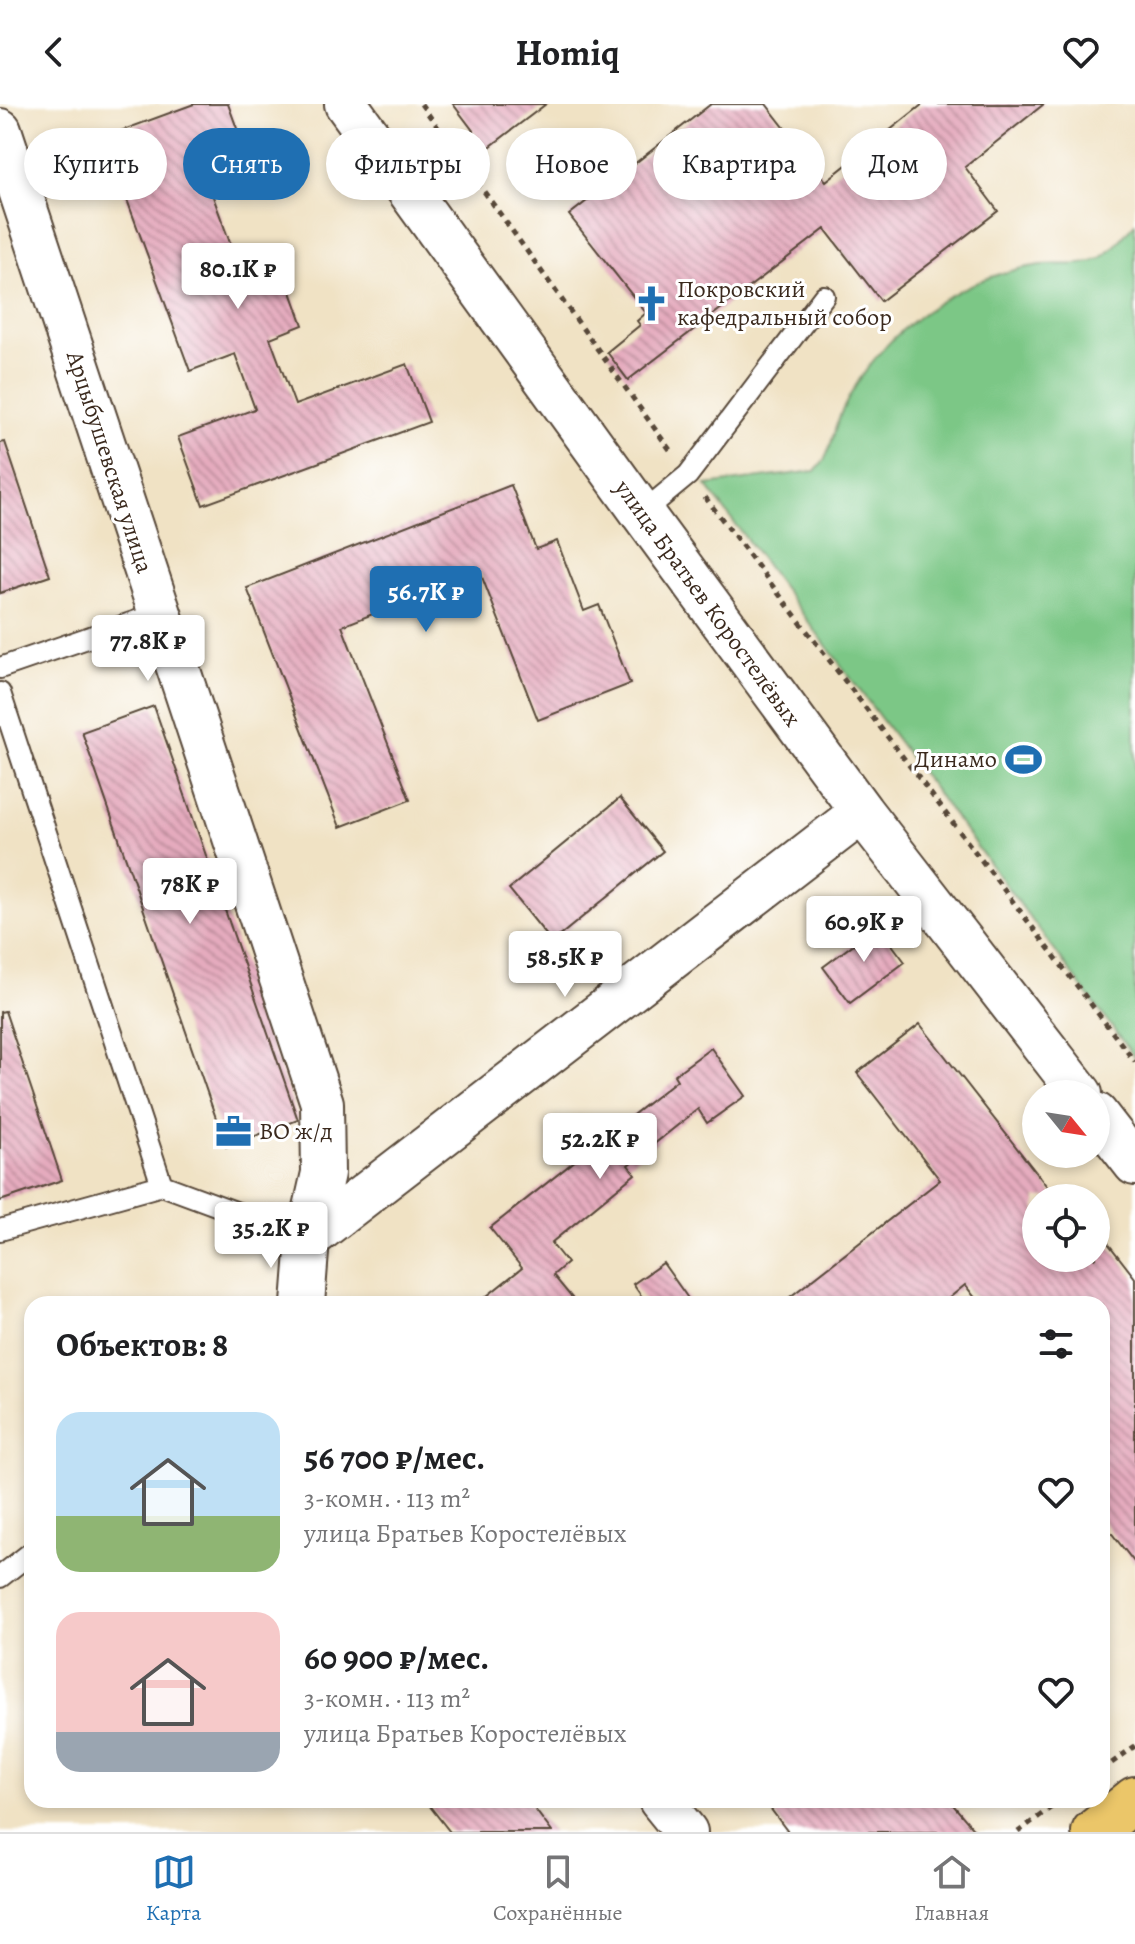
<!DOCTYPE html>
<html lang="ru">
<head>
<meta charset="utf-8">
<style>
  body { margin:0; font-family:Alegreya,serif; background:#f2f2f2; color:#202124; height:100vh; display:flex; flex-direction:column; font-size:30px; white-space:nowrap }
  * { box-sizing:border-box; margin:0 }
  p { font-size:26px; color:#757577 }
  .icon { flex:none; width:44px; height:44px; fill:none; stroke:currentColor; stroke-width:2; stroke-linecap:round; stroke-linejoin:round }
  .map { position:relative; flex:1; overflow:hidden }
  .drawer { position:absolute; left:24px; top:1192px; width:1086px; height:512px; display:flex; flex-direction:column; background:#fff; border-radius:24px; box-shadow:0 4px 12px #0003 }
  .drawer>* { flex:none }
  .guide { position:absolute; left:24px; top:24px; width:1088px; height:72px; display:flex; gap:16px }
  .needle { width:52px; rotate:120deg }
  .tools { position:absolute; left:1022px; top:976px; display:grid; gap:16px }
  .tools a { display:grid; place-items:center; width:88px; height:88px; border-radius:50%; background:#fff; box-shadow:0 4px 12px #0003; font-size:40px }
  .price { position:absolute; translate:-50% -68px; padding:0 18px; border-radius:8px; background:#fff; color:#222; font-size:26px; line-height:52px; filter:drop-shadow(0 2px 4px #0008) }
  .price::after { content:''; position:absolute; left:50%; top:48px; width:24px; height:18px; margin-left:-12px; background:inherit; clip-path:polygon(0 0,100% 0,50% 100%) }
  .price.selected { background:#1f6fb2; color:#fff }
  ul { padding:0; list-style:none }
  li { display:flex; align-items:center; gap:24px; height:200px; padding:0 32px }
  li span { display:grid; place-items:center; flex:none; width:224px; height:160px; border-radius:24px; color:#555 }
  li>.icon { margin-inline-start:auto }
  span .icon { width:96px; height:96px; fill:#fffc; stroke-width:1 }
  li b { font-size:34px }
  h2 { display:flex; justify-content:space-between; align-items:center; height:96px; padding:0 32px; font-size:34px }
  .chip { padding:0 28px; border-radius:36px; background:#fff; box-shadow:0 4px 12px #0003; font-size:28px; line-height:72px }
  .chip.selected { background:#1f6fb2; color:#fff }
  header { display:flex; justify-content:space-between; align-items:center; height:104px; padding:0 32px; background:#fff; font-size:36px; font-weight:600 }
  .tab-bar { display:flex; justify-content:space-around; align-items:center; height:112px; border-top:2px solid #e0e0e0; background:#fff; font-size:22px; color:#757577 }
  .tab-bar a { display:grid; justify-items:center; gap:4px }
  .tab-bar .selected { color:#1f6fb2 }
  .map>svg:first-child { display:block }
  .grass { fill:#7bc786; stroke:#5b7852; stroke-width:2 }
  .building { fill:url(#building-back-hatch) }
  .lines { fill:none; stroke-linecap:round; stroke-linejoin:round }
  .lane-casing { stroke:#564637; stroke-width:24 }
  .street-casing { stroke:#564637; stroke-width:46 }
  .primary-casing { stroke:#564637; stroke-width:48 }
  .path { stroke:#564637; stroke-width:5; stroke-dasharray:6 6; stroke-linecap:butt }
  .lane { stroke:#fff; stroke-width:20 }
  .street { stroke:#fff; stroke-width:42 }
  .primary { stroke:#ebc669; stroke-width:44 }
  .labels { text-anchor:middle; stroke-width:6; stroke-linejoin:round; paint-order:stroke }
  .poi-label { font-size:24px; fill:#3b2a1e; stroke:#fff; text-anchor:start }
  .street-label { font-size:24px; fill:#3b2a1e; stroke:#fff }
</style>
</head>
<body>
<header><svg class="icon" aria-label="back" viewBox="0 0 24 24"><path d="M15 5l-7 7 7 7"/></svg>Homiq<svg class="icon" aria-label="heart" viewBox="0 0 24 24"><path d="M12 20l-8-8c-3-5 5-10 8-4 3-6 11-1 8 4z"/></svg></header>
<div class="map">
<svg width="1135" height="1728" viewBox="0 0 1135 1728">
  <defs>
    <pattern id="building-back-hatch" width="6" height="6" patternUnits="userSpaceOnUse" patternTransform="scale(2)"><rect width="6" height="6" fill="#e5abbe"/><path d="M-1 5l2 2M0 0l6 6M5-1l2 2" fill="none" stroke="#bb8b9a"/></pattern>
  </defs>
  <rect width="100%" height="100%" fill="#fff"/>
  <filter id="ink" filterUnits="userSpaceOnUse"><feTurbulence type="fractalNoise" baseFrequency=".0125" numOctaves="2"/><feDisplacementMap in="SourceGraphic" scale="16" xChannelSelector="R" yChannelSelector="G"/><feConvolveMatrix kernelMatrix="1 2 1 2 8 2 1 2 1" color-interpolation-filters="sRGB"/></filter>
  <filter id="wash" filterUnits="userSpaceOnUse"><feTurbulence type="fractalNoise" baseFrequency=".006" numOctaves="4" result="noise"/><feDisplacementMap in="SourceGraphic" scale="32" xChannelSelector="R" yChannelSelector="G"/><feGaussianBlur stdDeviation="1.8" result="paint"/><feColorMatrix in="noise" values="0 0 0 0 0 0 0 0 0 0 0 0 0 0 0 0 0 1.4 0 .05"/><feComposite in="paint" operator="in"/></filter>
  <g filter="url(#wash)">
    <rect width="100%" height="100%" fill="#f0e2c4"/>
    <path class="grass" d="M1135,119V954L706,381L815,367C832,353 832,327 842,307C863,262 896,226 938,199C968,179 1005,166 1041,161C1060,159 1083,164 1101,154C1113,147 1125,129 1135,119Z"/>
    <g id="blocks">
      <path class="building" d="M194,0H228L254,71L211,87L240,166L278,152L303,221L270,234L295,301L407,260L429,318L203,401L178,333L255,305L235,250L190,267L104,33Z
        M453,0H546L487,45Z
        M711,0H766L826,77L923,0H1044L965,63L998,107L881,197L825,125L628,276L607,248L640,221L637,217L646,209L569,111Z
        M5,338L50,472L0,489V339Z
        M511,381L536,445L557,437L584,507L599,501L630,580L538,616L480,468L342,522L410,696L340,723L247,484Z
        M154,602L298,1016L226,1043L82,628Z
        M620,694L663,747L552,838L509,785Z
        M878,822L905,858L850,899L823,863Z
        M5,907L62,1076L0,1097V908Z
        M920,920L1056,1094H1036V1154H1096V1146L1107,1138L1135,1174V1459L1102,1417V1200H980L965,1181L942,1200H781L940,1076L857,969Z
        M711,944L745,992L707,1019L698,1005L628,1061L635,1070L551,1139L567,1159L553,1171L577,1200H477L522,1164L490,1124L677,976L674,971Z
        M663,1159L692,1200H647L633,1180Z
        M425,1696H528L552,1728H450Z
        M764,1696H949L976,1728H788Z"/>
    </g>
  </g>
  <g filter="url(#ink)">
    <use href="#blocks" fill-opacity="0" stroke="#564637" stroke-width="2"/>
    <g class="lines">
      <defs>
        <path id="lane" d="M642,409L688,371L824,192
          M0,564L160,509
          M0,589L162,1081
          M0,1126L162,1081L308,1135
          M0,1473L32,1448"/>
        <path id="street" d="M346,0L642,409L862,708L1081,990
          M0,26L322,999L323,1069L308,1135L303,1200
          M1096,1010L1135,1060
          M308,1135L862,708
          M660,1696L686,1728"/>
        <path id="primary" d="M1094,1728L1135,1695"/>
      </defs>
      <use href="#lane" class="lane-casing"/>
      <use href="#street" class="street-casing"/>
      <use href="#primary" class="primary-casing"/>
      <path class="path" d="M421,0L673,350
        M705,393L1135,958
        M1102,1666L1135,1642
        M1018,1728L1061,1696"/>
      <use href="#lane" class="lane"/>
      <use href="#street" class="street"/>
      <use href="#primary" class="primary"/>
    </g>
  </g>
  <defs>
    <symbol id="church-bare" viewBox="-9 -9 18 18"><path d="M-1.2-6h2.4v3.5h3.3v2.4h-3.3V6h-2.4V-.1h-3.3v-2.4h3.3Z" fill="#1f6fb2" stroke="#fff" stroke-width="2.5" paint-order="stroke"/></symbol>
    <symbol id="stadium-bare" viewBox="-9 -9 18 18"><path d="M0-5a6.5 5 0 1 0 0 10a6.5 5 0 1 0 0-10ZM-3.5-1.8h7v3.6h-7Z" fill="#1f6fb2" stroke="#fff" stroke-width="2.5" paint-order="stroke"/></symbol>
    <symbol id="office-bare" viewBox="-9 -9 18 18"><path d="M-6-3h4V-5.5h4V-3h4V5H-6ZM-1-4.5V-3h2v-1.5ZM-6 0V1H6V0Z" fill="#1f6fb2" stroke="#fff" stroke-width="2.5" paint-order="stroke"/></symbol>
  </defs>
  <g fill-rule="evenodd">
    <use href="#church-bare" x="626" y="174" width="51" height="51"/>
    <use href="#stadium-bare" x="998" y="630" width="51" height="51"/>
    <use href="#office-bare" x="208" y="1002" width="51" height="51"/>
  </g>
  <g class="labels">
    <g class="poi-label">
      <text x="677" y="193">Покровский<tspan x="677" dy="28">кафедральный собор</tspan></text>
      <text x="997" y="663" text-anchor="end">Динамо</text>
      <text x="259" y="1035">ВО ж/д</text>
    </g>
    <g class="street-label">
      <text transform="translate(110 358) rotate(72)" y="8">Арцыбушевская улица</text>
      <text transform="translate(708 499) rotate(54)" y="8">улица Братьев Коростелёвых</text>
    </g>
  </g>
</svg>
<div class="tools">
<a><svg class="needle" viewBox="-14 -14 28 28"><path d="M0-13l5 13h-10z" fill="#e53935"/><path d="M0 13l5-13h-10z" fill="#757577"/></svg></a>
<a><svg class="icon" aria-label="locate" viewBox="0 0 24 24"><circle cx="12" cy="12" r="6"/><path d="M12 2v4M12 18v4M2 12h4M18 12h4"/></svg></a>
</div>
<b class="price" style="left:238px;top:207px">80.1K ₽</b>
<b class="price selected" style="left:426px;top:530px">56.7K ₽</b>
<b class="price" style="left:148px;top:579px">77.8K ₽</b>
<b class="price" style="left:190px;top:822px">78K ₽</b>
<b class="price" style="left:864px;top:860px">60.9K ₽</b>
<b class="price" style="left:565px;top:895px">58.5K ₽</b>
<b class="price" style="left:600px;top:1077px">52.2K ₽</b>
<b class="price" style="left:271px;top:1166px">35.2K ₽</b>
<div class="guide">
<a class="chip">Купить</a>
<a class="chip selected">Снять</a>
<a class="chip">Фильтры</a>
<a class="chip">Новое</a>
<a class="chip">Квартира</a>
<a class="chip">Дом</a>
</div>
<section class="drawer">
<h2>Объектов: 8<svg class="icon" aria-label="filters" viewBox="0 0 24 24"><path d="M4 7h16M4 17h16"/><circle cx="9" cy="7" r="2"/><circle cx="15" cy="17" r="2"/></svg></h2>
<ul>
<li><span style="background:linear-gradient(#bfe0f5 65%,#8fb573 0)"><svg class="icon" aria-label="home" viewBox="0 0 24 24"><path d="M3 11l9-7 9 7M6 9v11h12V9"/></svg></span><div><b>56 700 ₽/мес.</b><p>3-комн. · 113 m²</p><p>улица Братьев Коростелёвых</p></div><svg class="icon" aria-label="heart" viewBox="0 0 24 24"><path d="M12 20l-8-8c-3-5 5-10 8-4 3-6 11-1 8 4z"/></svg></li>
<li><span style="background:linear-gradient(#f6c9c9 75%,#9aa5b1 0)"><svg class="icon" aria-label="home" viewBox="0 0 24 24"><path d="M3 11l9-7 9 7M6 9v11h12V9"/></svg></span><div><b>60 900 ₽/мес.</b><p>3-комн. · 113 m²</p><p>улица Братьев Коростелёвых</p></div><svg class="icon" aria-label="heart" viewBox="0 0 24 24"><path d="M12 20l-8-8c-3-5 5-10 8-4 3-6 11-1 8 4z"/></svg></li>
</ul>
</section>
</div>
<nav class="tab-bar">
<a class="selected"><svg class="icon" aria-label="map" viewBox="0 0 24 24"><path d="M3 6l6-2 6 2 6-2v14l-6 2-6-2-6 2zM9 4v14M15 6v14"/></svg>Карта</a>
<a><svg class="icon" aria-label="saved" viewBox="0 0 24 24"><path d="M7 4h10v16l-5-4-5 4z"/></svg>Сохранённые</a>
<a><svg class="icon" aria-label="home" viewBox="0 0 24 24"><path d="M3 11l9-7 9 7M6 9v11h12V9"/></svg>Главная</a>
</nav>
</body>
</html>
